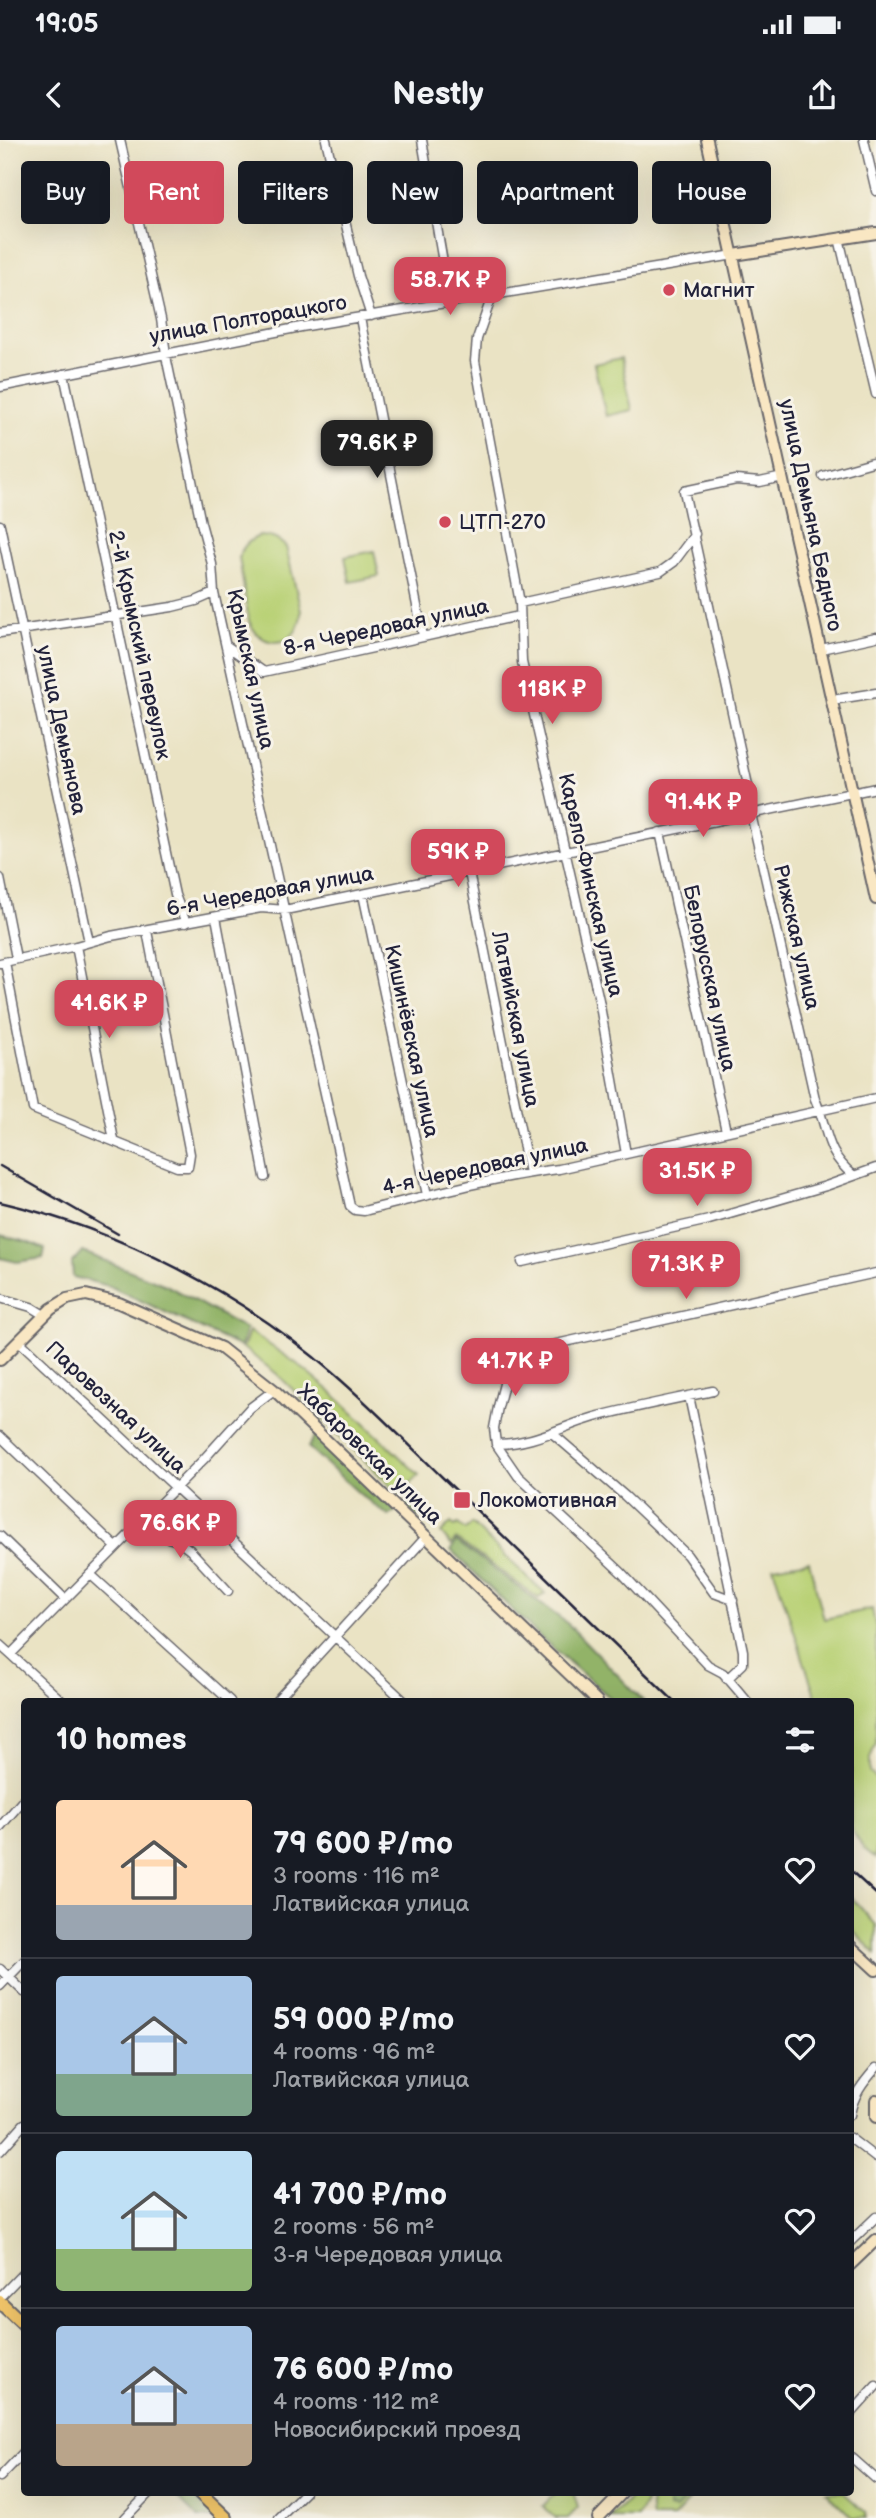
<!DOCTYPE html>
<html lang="en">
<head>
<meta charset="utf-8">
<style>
  body { margin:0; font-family:"Balsamiq Sans",sans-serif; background:#20242c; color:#f1f3f6; height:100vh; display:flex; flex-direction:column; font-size:26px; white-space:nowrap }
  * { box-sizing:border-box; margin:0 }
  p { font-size:23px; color:#9ea1a6 }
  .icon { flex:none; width:38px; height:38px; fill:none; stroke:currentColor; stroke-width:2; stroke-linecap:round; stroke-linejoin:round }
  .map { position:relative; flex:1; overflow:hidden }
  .sheet { position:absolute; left:21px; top:1558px; width:833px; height:798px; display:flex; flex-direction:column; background:#171b24; border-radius:7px; box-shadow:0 7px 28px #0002 }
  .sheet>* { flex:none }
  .hud { position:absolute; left:21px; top:21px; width:835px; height:63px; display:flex; gap:14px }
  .price { position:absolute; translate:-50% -60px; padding:0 16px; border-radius:14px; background:#d1495b; color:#fff; font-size:23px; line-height:46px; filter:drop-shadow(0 2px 4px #0008) }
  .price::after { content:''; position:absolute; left:50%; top:42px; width:21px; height:16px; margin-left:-10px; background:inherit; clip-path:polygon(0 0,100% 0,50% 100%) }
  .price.on { background:#222; color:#fff }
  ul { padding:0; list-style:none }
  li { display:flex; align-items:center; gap:21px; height:175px; padding:0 35px }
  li+li { border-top:2px solid #363941 }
  li span { display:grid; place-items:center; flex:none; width:196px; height:140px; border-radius:7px; color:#555 }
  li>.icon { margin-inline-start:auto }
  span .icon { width:84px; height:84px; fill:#fffc; stroke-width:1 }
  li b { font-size:30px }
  h2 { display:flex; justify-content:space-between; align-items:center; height:84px; padding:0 35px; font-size:30px }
  .chip { padding:0 24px; border-radius:7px; background:#171b24; box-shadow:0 7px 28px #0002; font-size:24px; line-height:63px }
  .chip.on { background:#d1495b; color:#fff }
  .status { display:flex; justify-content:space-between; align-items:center; height:49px; padding:0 35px; background:#171b24; direction:ltr }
  .status svg { height:19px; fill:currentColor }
  header { display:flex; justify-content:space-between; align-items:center; height:91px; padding:0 35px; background:#171b24; font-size:32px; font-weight:600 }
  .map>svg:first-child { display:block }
  .green { fill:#b9d176; stroke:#6e7a58; stroke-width:2 }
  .forest { fill:#92b367; stroke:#5a6a51; stroke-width:2 }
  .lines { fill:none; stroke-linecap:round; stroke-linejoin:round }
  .street-casing { stroke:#68666b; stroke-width:11 }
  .secondary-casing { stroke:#68666b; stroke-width:14 }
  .primary-casing { stroke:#68666b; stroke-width:16 }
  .street { stroke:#fff; stroke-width:8 }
  .secondary { stroke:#f9e7c3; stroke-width:10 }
  .primary { stroke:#f0c469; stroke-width:12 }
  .rail { stroke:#22223b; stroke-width:2.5 }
  .poi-dot { fill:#d1495b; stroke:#f7f3e8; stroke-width:2.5 }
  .labels { text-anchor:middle; stroke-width:6; stroke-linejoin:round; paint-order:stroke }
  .poi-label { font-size:21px; fill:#22223b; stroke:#f7f3e8; text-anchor:start }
  .street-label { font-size:21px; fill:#22223b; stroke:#f7f3e8 }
</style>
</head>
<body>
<div class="status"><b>19:05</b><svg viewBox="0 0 49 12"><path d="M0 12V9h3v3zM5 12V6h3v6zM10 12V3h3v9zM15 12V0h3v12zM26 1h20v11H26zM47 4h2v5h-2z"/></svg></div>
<header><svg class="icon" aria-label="back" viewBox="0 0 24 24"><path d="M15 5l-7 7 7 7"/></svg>Nestly<svg class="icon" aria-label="share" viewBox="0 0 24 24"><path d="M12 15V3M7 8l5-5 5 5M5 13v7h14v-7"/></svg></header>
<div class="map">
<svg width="876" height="2378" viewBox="0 0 876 2378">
  <rect width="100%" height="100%" fill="#f7f3e8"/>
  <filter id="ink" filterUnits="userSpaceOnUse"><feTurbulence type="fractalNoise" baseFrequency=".0143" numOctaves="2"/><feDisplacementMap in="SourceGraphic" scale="14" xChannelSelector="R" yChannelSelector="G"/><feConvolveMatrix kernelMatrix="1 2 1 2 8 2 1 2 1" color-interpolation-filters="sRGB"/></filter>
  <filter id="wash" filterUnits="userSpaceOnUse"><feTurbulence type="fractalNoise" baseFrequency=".00686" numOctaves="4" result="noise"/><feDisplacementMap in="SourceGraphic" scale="28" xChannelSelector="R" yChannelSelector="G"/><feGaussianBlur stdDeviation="1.57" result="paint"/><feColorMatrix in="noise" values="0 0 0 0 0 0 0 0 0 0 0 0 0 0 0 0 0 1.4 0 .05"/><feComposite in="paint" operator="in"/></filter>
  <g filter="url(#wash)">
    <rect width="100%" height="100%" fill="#eae3c4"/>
    <path class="green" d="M621,218L632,270L606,276L594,224Z
      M259,396C271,396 278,399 286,407L301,471C301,506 263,514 249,481L239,417C243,406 248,401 259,396Z
      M374,411L379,436L350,442L345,417Z
      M249,1191L296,1223L329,1250L419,1335L400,1355L277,1234L243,1208Z
      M451,1383L455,1386L458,1384L466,1390L472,1384L545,1454L538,1458L456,1399L451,1405L441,1393Z
      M809,1421L824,1479L872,1469L876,1489V1603L870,1618V1633L876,1638V1718L864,1709L851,1689L850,1561H817L773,1427Z
      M850,1756L876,1785V1814L851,1788Z
      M556,2352H573L578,2368L568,2378H556L543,2366Z
      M636,2352H644L646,2363L638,2378H611Z
      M649,2352H697L673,2378H652Z
      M826,2352H843L866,2373V2378H853Z"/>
    <path class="forest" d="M0,1095L27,1102L45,1109L43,1118L17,1122L0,1118Z
      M83,1112L166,1145L246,1189L241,1207L109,1146L73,1137L72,1122Z
      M316,1295L396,1371L389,1376L361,1355L308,1307Z
      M410,1358L423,1368L424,1374L419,1378L406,1366V1360Z
      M456,1401L568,1484L643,1561H614L539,1496L451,1410Z
      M172,2352H188L216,2378H198Z
      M679,2352L691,2353L676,2369L668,2368V2362Z"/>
  </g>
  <g filter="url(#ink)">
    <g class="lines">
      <defs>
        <path id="street" d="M120,0L161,179L167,221L201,383L212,424L214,453L350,1066L355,1070L364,1071C429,1055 494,1037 559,1029L876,958
          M326,0L358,136L371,176
          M422,0L450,163
          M864,0L876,51
          M839,98L876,254
          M492,156L477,199L475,221L520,463L522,522L599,860L626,1014
          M360,178L423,496
          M64,234L175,755L186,783
          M0,247L301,187L734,115
          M823,336L876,321
          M783,337L760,342L736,340L684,351L751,659V674L815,959C829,991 824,1011 853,1035
          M0,385L89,802
          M520,463L660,432L674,422L695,394
          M0,493L172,467L196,461L214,453
          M227,506L264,532L519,476
          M821,509L876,497
          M832,560L876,553
          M660,692L726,991
          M469,732L529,1033
          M0,738L16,818
          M363,754L427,1055
          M216,777L265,1037
          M76,806L114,1000
          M5,822L33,969L177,1027H188L190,1014L147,791
          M0,823L76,806L111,796L261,768L285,770L876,648
          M522,1122L709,1080L826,1046L876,1028
          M0,1158L31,1167L44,1175
          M19,1201L404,1561
          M532,1209L520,1217L505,1240L498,1267L494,1288L496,1304L518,1336L621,1432L708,1525L723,1533L747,1561
          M502,1216L876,1133
          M689,1256L743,1511V1524L727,1539
          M552,1293L625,1356L687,1415L714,1453L733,1460
          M0,1296L116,1407
          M496,1304C534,1304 560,1287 595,1277C634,1267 674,1259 713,1251
          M145,1378L168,1398L178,1401L190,1410L228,1451
          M0,1396L65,1459
          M90,1434L230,1561
          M0,1505L62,1561
          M11,1514L203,1320L250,1268L274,1250
          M276,1561L427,1396
          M0,1687L24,1659
          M0,1829L24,1852
          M0,1846L24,1821
          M850,1975C853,1955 863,1943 876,1928
          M850,1998L876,2018
          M0,2011L24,1984
          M850,2102L876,2077
          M0,2157L24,2132
          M850,2275L876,2246
          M850,2316L876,2339
          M0,2337L24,2312
          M125,2378L150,2352
          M279,2378L305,2352"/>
        <path id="secondary" d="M707,0L876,759
          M734,115L876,93
          M0,1220L51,1169L67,1159L86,1155L119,1163L221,1208L274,1250L597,1561
          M850,1806L876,1830
          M876,1960V1977
          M850,2125L876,2100
          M598,2378L623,2352"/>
        <path id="primary" d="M0,2162L24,2185
          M199,2352L226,2378"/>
      </defs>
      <use href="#street" class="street-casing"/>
      <use href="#secondary" class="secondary-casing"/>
      <use href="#primary" class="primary-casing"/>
      <use href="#street" class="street"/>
      <use href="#secondary" class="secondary"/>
      <use href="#primary" class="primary"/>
      <path class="rail" d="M0,1026L118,1094
        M0,1062C120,1090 243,1154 335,1235C372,1267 407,1303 442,1337C520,1411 596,1487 674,1561
        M850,1730L876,1754"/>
    </g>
  </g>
  <g class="poi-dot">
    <circle cx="669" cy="150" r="7"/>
    <circle cx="445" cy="382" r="7"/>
    <rect x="453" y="1351" width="18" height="18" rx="3.5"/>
  </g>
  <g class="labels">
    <g class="poi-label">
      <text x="683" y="157">Магнит</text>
      <text x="459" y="389">ЦТП-270</text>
      <text x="478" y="1367">Локомотивная</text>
    </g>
    <g class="street-label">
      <text transform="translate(248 179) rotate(-10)" y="7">улица Полторацкого</text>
      <text transform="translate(811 375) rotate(78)" y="7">улица Демьяна Бедного</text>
      <text transform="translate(386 487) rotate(-12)" y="7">8-я Чередовая улица</text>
      <text transform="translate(140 505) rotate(78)" y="7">2-й Крымский переулок</text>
      <text transform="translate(251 529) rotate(78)" y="7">Крымская улица</text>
      <text transform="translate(62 590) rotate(78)" y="7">улица Демьянова</text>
      <text transform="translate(591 745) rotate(77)" y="7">Карело-Финская улица</text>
      <text transform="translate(270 751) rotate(-10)" y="7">6-я Чередовая улица</text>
      <text transform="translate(797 797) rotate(77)" y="7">Рижская улица</text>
      <text transform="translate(710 838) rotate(78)" y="7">Белорусская улица</text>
      <text transform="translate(516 879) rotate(79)" y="7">Латвийская улица</text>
      <text transform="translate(412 901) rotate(78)" y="7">Кишинёвская улица</text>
      <text transform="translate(485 1026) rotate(-12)" y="7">4-я Чередовая улица</text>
      <text transform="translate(116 1267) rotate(43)" y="7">Паровозная улица</text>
      <text transform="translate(370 1314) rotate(44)" y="7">Хабаровская улица</text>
    </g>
  </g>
</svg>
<b class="price" style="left:450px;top:177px">58.7K ₽</b>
<b class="price on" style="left:377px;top:340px">79.6K ₽</b>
<b class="price" style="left:552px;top:586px">118K ₽</b>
<b class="price" style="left:703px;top:699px">91.4K ₽</b>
<b class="price" style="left:458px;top:749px">59K ₽</b>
<b class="price" style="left:109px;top:900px">41.6K ₽</b>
<b class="price" style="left:697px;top:1068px">31.5K ₽</b>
<b class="price" style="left:686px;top:1161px">71.3K ₽</b>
<b class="price" style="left:515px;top:1258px">41.7K ₽</b>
<b class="price" style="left:180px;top:1420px">76.6K ₽</b>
<div class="hud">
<a class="chip">Buy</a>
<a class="chip on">Rent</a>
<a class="chip">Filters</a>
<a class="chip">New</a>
<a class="chip">Apartment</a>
<a class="chip">House</a>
</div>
<section class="sheet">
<h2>10 homes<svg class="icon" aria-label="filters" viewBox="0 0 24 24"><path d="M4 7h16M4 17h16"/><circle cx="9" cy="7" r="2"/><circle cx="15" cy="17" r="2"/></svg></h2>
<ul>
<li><span style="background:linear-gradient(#ffd9b3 75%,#9aa5b1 0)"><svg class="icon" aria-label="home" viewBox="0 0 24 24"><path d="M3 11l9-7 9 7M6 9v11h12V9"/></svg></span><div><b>79 600 ₽/mo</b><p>3 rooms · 116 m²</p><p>Латвийская улица</p></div><svg class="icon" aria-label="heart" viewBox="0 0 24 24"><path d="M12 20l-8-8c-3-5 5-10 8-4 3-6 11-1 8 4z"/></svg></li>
<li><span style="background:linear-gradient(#a9c7e8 70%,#7fa58c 0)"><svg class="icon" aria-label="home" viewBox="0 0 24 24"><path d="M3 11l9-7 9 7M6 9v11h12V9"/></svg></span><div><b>59 000 ₽/mo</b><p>4 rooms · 96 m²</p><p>Латвийская улица</p></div><svg class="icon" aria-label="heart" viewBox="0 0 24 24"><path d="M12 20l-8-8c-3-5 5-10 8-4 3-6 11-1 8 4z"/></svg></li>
<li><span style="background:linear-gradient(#bfe0f5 70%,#8fb573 0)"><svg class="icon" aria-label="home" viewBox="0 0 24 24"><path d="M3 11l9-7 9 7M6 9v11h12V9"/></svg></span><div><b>41 700 ₽/mo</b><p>2 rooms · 56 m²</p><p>3-я Чередовая улица</p></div><svg class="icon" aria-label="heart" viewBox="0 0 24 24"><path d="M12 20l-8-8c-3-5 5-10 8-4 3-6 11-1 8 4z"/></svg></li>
<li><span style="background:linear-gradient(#a9c7e8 70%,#b9a48a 0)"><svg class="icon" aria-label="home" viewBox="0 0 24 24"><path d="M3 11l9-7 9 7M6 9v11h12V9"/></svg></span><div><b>76 600 ₽/mo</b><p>4 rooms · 112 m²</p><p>Новосибирский проезд</p></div><svg class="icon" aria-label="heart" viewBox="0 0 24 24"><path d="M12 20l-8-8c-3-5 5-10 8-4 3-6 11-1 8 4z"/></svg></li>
</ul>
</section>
</div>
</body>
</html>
